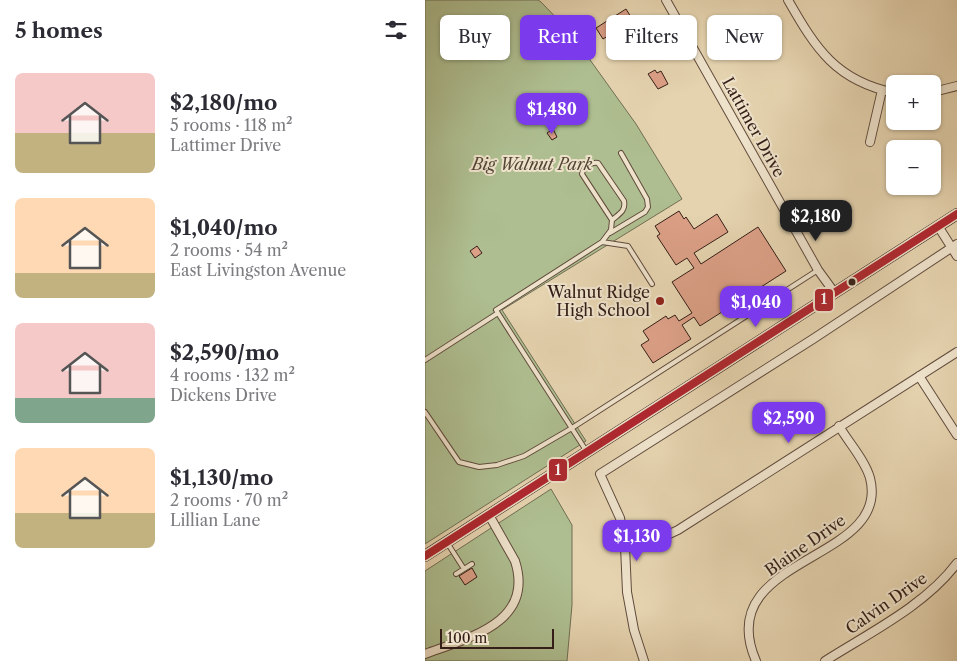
<!DOCTYPE html>
<html lang="en">
<head>
<meta charset="utf-8">
<style>
  body { margin:0; font-family:"Libre Caslon Text",serif; background:#f7f7f7; color:#2b2b33; height:100vh; display:flex; flex-direction:column; font-size:19px; white-space:nowrap }
  * { box-sizing:border-box; margin:0 }
  p { font-size:16px; color:#7c7c81 }
  .icon { flex:none; width:28px; height:28px; fill:none; stroke:currentColor; stroke-width:2; stroke-linecap:round; stroke-linejoin:round }
  .map { position:relative; flex:1; overflow:hidden }
  .sheet { display:flex; flex-direction:column; background:#fff; width:425px }
  .sheet>* { flex:none }
  .banner { position:absolute; left:15px; top:15px; width:441px; height:45px; display:flex; gap:10px }
  .fabs { position:absolute; left:461px; top:75px; display:grid; gap:10px }
  .fabs a { display:grid; place-items:center; width:55px; height:55px; border-radius:8px; background:#fff; box-shadow:0 1px 4px #0004; font-size:25px }
  .scale { position:absolute; left:15px; bottom:12px; width:114px; box-sizing:border-box; padding-left:5px; border:2px solid #341e17; border-top:0; font-size:14px; line-height:18px; white-space:nowrap; color:#341e17; -webkit-text-stroke:4px #eee2cb; paint-order:stroke }
  .price { position:absolute; translate:-50% -42px; padding:0 11px; border-radius:10px; background:#7c3aed; color:#fff; font-size:16px; line-height:32px; filter:drop-shadow(0 1px 2px #0008) }
  .price::after { content:''; position:absolute; left:50%; top:30px; width:15px; height:11px; margin-left:-8px; background:inherit; clip-path:polygon(0 0,100% 0,50% 100%) }
  .price.active { background:#222; color:#fff }
  ul { padding:0; list-style:none }
  li { display:flex; align-items:center; gap:15px; height:125px; padding:0 15px }
  li span { display:grid; place-items:center; flex:none; width:140px; height:100px; border-radius:8px; color:#555 }
  li>.icon { margin-inline-start:auto }
  span .icon { width:60px; height:60px; fill:#fffc; stroke-width:1 }
  li b { font-size:21px }
  h2 { display:flex; justify-content:space-between; align-items:center; height:60px; padding:0 15px; font-size:21px }
  .pill { padding:0 18px; border-radius:8px; background:#fff; box-shadow:0 1px 4px #0004; font-size:18px; line-height:45px }
  .pill.active { background:#7c3aed; color:#fff }
  main { display:flex; flex:1; min-height:0 }
  .map>svg:first-child { display:block }
  .green { fill:#aebe90; stroke:#716e54 }
  .building { fill:#dca087; stroke:#341e17 }
  .lines { fill:none; stroke-linecap:round; stroke-linejoin:round }
  .service-casing { stroke:#604b3d; stroke-width:6 }
  .minor-casing { stroke:#604b3d; stroke-width:10 }
  .secondary-casing { stroke:#341e17; stroke-width:12 }
  .service { stroke:#eee2cb; stroke-width:4 }
  .minor { stroke:#eee2cb; stroke-width:8 }
  .secondary { stroke:#eee2cb; stroke-width:10 }
  .bus-1-casing { stroke:#eee2cb; stroke-width:11 }
  .bus-1 { stroke:#af272f; stroke-width:8 }
  .bus-dot { fill:#341e17; stroke:#eee2cb; stroke-width:2 }
  .poi-dot { fill:#8f2418; stroke:#eee2cb; stroke-width:2 }
  .labels { text-anchor:middle; stroke-width:4; stroke-linejoin:round; paint-order:stroke }
  .street-label { font-size:16px; fill:#341e17; stroke:#eee2cb }
  .park-label { font-size:16px; font-style:italic; fill:#524635; stroke:#eee2cb }
  .poi-label { font-size:16px; fill:#341e17; stroke:#eee2cb; text-anchor:end }
  .line-badge { stroke:#eee2cb; stroke-width:2 }
  .badge-label { font-size:14px; text-anchor:middle; font-weight:bold; fill:#fff }
</style>
</head>
<body>
<main>
<section class="sheet">
<h2>5 homes<svg class="icon" aria-label="filters" viewBox="0 0 24 24"><path d="M4 7h16M4 17h16"/><circle cx="9" cy="7" r="2"/><circle cx="15" cy="17" r="2"/></svg></h2>
<ul>
<li><span style="background:linear-gradient(#f6c9c9 60%,#c2b280 0)"><svg class="icon" aria-label="home" viewBox="0 0 24 24"><path d="M3 11l9-7 9 7M6 9v11h12V9"/></svg></span><div><b>$2,180/mo</b><p>5 rooms · 118 m²</p><p>Lattimer Drive</p></div></li>
<li><span style="background:linear-gradient(#ffd9b3 75%,#c2b280 0)"><svg class="icon" aria-label="home" viewBox="0 0 24 24"><path d="M3 11l9-7 9 7M6 9v11h12V9"/></svg></span><div><b>$1,040/mo</b><p>2 rooms · 54 m²</p><p>East Livingston Avenue</p></div></li>
<li><span style="background:linear-gradient(#f6c9c9 75%,#7fa58c 0)"><svg class="icon" aria-label="home" viewBox="0 0 24 24"><path d="M3 11l9-7 9 7M6 9v11h12V9"/></svg></span><div><b>$2,590/mo</b><p>4 rooms · 132 m²</p><p>Dickens Drive</p></div></li>
<li><span style="background:linear-gradient(#ffd9b3 65%,#c2b280 0)"><svg class="icon" aria-label="home" viewBox="0 0 24 24"><path d="M3 11l9-7 9 7M6 9v11h12V9"/></svg></span><div><b>$1,130/mo</b><p>2 rooms · 70 m²</p><p>Lillian Lane</p></div></li>
</ul>
</section>
<div class="map">
<svg width="532" height="661" viewBox="0 0 532 661">
  <rect width="100%" height="100%" fill="#e5d3af"/>
  <filter id="stains"><feTurbulence type="fractalNoise" baseFrequency=".004" numOctaves="4"/><feColorMatrix values="0 0 0 0 .2 0 0 0 0 .09 0 0 0 0 .02 0 0 0 .5 -.17"/></filter>
  <radialGradient id="worn" r=".72"><stop offset=".6" stop-color="#630" stop-opacity="0"/><stop offset="1" stop-color="#630" stop-opacity=".3"/></radialGradient>
  <path class="green" d="M0,0H113L116,2L145,32L211,124L257,199L77,310L161,441L0,544Z
    M126,489L147,525V605L142,661H0V571Z"/>
  <path class="building" d="M201,9L223,45L201,58L199,54L193,58L183,42L207,27L204,23L178,39L171,28Z
    M230,70L232,73L236,71L243,84L233,89L223,74Z
    M128,129L132,137L127,140L122,133Z
    M254,211L259,219L261,217L269,229L292,214L303,232L269,253L276,264L333,227L361,271L275,326L269,317L257,325L266,339L228,363L216,345L224,340L218,331L241,316L243,319L250,315L254,321L267,313L247,282L269,268L262,258L251,265L232,236L235,234L230,226Z
    M52,246L57,253L50,258L45,251Z
    M47,568L52,577L40,585L34,576Z"/>
  <g class="lines">
    <defs>
      <path id="service" d="M185,233L220,212L223,207L222,199L196,153
        M177,242L186,230L187,220L157,174C158,167 166,162 173,163L199,201C201,211 194,214 187,220
        M0,360L73,313
        M0,412L34,462L54,467L72,465L99,456L147,428L393,270
        M162,452L71,310L177,242L203,246L227,284
        M23,544L39,569
        M31,574L47,564"/>
      <path id="minor" d="M241,0L393,270L409,292
        M363,0C391,49 411,81 470,93
        M508,92L532,86
        M445,142L457,90
        M513,226L532,256
        M494,376L532,435
        M200,546L238,537L253,530L532,352
        M0,654C43,638 110,623 90,561L64,515
        M219,661L209,630L202,592L200,546L195,518L175,474L388,339L532,244
        M331,661C285,555 467,563 445,478C440,460 424,443 414,426
        M400,661C444,633 501,605 532,563"/>
      <path id="secondary" d="M0,556L532,214"/>
    </defs>
    <use href="#service" class="service-casing"/>
    <use href="#minor" class="minor-casing"/>
    <use href="#secondary" class="secondary-casing"/>
    <use href="#service" class="service"/>
    <use href="#minor" class="minor"/>
    <use href="#secondary" class="secondary"/>
    <defs>
      <path id="bus-1" d="M0,556L532,214"/>
    </defs>
    <use href="#bus-1" class="bus-1-casing"/>
    <use href="#bus-1" class="bus-1"/>
  </g>
  <circle class="bus-dot" cx="427" cy="282" r="4.5"/>
  <circle class="poi-dot" cx="235" cy="301" r="5"/>
  <g class="labels">
    <g class="street-label">
      <text transform="translate(329 127) rotate(61)" y="6">Lattimer Drive</text>
      <text transform="translate(380 545) rotate(-35)" y="6">Blaine Drive</text>
      <text transform="translate(461 603) rotate(-35)" y="6">Calvin Drive</text>
    </g>
    <g class="park-label">
      <text x="107" y="170">Big Walnut Park</text>
    </g>
    <g class="poi-label">
      <text x="225" y="298">Walnut Ridge<tspan x="225" dy="18">High School</tspan></text>
    </g>
  </g>
  <g class="line-badge">
    <rect x="389" y="288" width="20" height="24" rx="5" fill="#af272f"/>
    <rect x="123" y="458" width="20" height="24" rx="5" fill="#af272f"/>
  </g>
  <g class="badge-label">
    <text x="399" y="304">1</text>
    <text x="133" y="475">1</text>
  </g>
  <rect width="100%" height="100%" filter="url(#stains)"/>
  <rect width="100%" height="100%" fill="url(#worn)"/>
</svg>
<div class="fabs">
<a>+</a>
<a>−</a>
</div>
<div class="scale">100 m</div>
<b class="price" style="left:127px;top:135px">$1,480</b>
<b class="price active" style="left:391px;top:242px">$2,180</b>
<b class="price" style="left:331px;top:328px">$1,040</b>
<b class="price" style="left:364px;top:444px">$2,590</b>
<b class="price" style="left:212px;top:562px">$1,130</b>
<div class="banner">
<a class="pill">Buy</a>
<a class="pill active">Rent</a>
<a class="pill">Filters</a>
<a class="pill">New</a>
</div>
</div>
</main>
</body>
</html>
